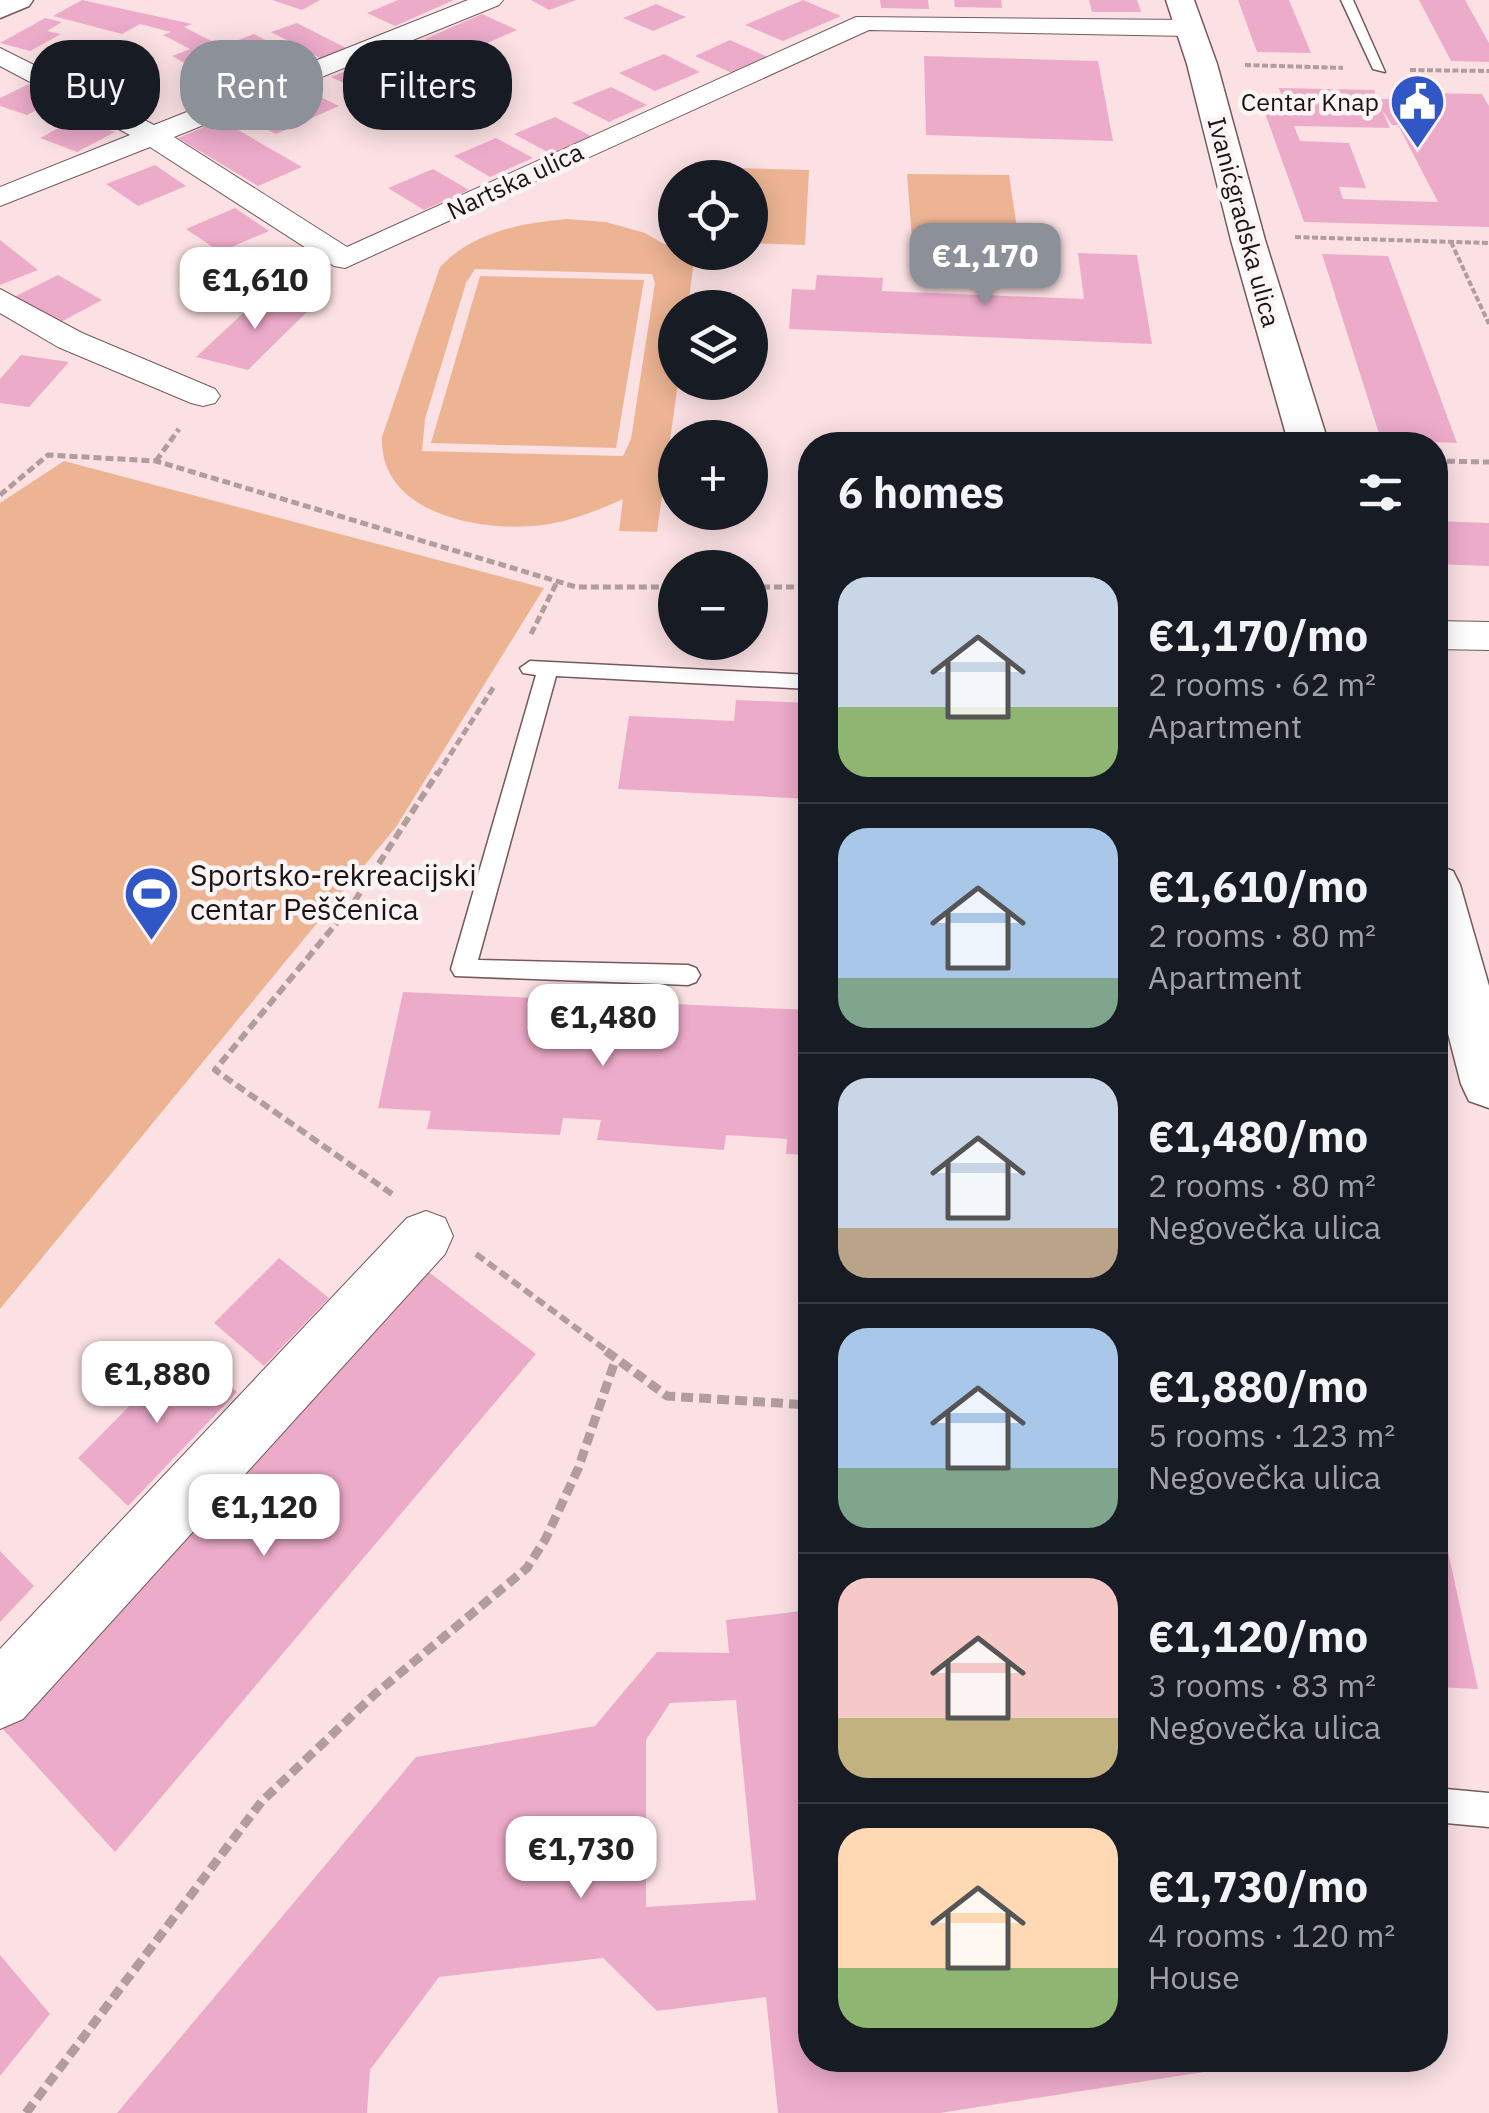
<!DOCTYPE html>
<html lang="en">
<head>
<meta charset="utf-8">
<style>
  body { margin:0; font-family:"IBM Plex Sans",sans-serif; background:#20242c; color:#f1f3f6; height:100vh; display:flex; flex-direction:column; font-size:38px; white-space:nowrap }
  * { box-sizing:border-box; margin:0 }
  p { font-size:32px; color:#9ea1a6 }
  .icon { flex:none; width:55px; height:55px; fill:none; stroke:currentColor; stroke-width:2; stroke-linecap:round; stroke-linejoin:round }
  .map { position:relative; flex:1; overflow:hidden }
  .side { position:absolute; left:798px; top:432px; width:650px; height:1640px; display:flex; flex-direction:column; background:#171b24; border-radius:40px; box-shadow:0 5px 25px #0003 }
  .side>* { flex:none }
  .top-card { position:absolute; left:30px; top:40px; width:618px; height:90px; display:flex; gap:20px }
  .tools { position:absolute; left:658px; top:160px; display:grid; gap:20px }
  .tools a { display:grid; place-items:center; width:110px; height:110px; border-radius:50%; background:#171b24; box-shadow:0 5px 25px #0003; font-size:50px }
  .price { position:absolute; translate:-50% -85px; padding:0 22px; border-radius:20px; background:#fff; color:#222; font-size:32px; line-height:65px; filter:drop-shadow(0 2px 5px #0008) }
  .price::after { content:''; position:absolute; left:50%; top:60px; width:30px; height:22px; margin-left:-15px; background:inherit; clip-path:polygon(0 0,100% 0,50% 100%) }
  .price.active { background:#8c9099; color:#fff }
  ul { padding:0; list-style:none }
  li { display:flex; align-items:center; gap:30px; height:250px; padding:0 40px }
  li+li { border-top:2px solid #363941 }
  li span { display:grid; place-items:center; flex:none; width:280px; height:200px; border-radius:30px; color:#555 }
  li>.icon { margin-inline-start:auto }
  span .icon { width:120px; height:120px; fill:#fffc; stroke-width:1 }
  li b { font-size:42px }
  h2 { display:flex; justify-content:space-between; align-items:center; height:120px; padding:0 40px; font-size:42px }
  .pill { padding:0 35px; border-radius:40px; background:#171b24; box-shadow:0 5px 25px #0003; font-size:35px; line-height:90px }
  .pill.active { background:#8c9099; color:#fff }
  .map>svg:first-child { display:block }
  .green { fill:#edb494; fill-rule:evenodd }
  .building { fill:#edabca; fill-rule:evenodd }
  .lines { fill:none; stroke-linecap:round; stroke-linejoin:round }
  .lane-casing { stroke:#75595c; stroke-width:3 }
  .street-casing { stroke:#75595c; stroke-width:2 }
  .secondary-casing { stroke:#75595c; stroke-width:3 }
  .path-far3 { stroke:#b19c9e; stroke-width:4; stroke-dasharray:6 2.5; stroke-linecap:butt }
  .path-far2 { stroke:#b19c9e; stroke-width:5; stroke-dasharray:8 4; stroke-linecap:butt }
  .path-far1 { stroke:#b19c9e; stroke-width:6; stroke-dasharray:10 5; stroke-linecap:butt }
  .path { stroke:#b19c9e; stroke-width:9; stroke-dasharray:12 6; stroke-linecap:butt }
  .lane { fill:#fff; fill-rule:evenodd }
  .street { fill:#fff; fill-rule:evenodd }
  .secondary { fill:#fff; fill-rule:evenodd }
  .labels { text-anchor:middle; stroke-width:9; stroke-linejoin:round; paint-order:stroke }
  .far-poi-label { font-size:25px; fill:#1d1214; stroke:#fbf4f5; text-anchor:end }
  .far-street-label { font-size:25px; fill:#1d1214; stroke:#fbf4f5 }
  .poi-label { font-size:30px; fill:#1d1214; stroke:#fbf4f5; text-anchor:start }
</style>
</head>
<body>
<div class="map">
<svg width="1489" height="2113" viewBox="0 0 1489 2113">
  <rect width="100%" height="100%" fill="#fce1e4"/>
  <path class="green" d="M733,168L809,170L805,245L750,243V178L732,177Z
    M907,174L1009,175L1019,242L912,240Z
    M567,219L606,222L645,233L664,244H675V252L695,253L688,307L675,308L678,383L657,532L619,531L623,499C597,511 571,521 543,525C483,533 379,515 382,437L440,267C473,232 521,223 567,219ZM475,269L652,274L655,283L631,439L623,456L422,451L425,419L466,283Z
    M480,276L644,280L616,448L431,443Z
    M64,461L544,588L396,827L0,1309V503Z"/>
  <path class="building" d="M82,0L192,24L184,27L229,50L190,66L172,56L190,49L163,35L171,32L140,24L122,34L53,16Z
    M272,0H320L302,10Z
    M398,0H454L395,26L367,13Z
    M531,0H576L549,10Z
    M803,0L841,16L783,41L745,25Z
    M880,0H928L929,9L881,8Z
    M954,0H1001L1002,8L955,7Z
    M1089,0H1137L1141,12H1092Z
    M1238,0H1289L1311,53L1257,52Z
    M1419,0H1465L1489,43V62L1451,61Z
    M656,4L686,17L653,31L623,18Z
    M482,14L517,30L460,55L425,39Z
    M45,18L62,22L47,31L61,34L30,51L0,43Z
    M297,23L348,49L322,59L271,32Z
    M254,34L307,62L280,72L228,44Z
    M730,40L768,57L732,73L695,56Z
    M393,51L428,67L366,94L331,77Z
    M664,54L700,72L655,91L619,73Z
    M924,56L1098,61L1113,141L926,135Z
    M236,59L272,78L240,91L203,72Z
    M29,84L64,96L27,115L0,106V98Z
    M300,87L339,106L276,134L238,115Z
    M611,87L647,105L609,122L572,103Z
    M1279,88L1374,90L1379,105L1383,104L1380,99L1431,100L1427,93L1482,94L1489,106V227L1304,222L1261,102H1284ZM1382,110L1392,125H1398L1438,202L1343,199L1339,187L1366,188L1349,143L1300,141L1294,126L1390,128Z
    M555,117L591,136L551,154L514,134Z
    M77,118L115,132L77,152L40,138Z
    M221,120L302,167L258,186L178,138Z
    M496,138L533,158L490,177L454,156Z
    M155,165L186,186L138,206L106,184Z
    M433,169L469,190L424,210L388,188Z
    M235,208L269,231L220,252L186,229Z
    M0,240L38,270L0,285Z
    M1078,253L1137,255L1152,344L789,329L792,289L815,290L817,275L883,278L882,291L1084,299Z
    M1322,254L1388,256L1457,443L1381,440Z
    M58,275L102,300L57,324L12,298Z
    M265,293L314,305L248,370L196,357Z
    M21,355L69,362L29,407L0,403V379Z
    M1435,521L1489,523V566L1435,564Z
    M736,700L810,703V799L618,789L629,716L734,721Z
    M403,992L810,1010V1155L786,1154L787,1139L726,1135L724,1150L597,1140L601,1120L563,1118L560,1135L427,1129L431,1111L378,1108Z
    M279,1258L329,1298L264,1366L214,1323Z
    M426,1270L536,1354L115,1852L2,1728Z
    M187,1348L237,1392L128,1506L78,1458Z
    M1435,1501H1437L1478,1689L1435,1687Z
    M0,1551L34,1586L0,1622Z
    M810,1610V2060L1268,2062L940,2113H778L766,1997L657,2011L603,1958L439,1977L370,2070L367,2113H117L416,1757L595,1726L657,1652L729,1653L726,1620ZM736,1700L756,1900L646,1907V1740L670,1703Z
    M0,1955L50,2014L0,2076Z"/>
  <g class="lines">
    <defs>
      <path id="lane" d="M1341,0H1353L1385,72L1373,69Z
        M530,661L810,675V689L556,676L478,960L688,965L696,968L700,975L696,982L688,985L455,976L451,969L536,675L523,673L520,668Z
        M1435,1788L1489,1793V1827L1435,1822Z"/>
      <path id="street" d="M468,0H503L499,5L174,137L347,247L856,17L1188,20L1201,28L1188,36L869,30L345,268L334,266L150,147L0,206V187L130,135L0,66V48L154,125Z
        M0,289L82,333L215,389L220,396L215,403L203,406L191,403L58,347L0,313Z
        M1435,621L1489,622V650L1435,649Z
        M426,1211L445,1218L453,1236L445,1254L23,1719L0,1729V1649L407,1218Z"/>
      <path id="secondary" d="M0,0H33L29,6L0,18Z
        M1166,0H1194L1217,64L1265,240L1329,445H1289L1231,240L1187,64Z
        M1435,865L1453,871L1460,885L1489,986V1108L1469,1101L1461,1084L1435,983Z"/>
    </defs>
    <use href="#lane" class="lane-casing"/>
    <use href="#street" class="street-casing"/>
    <use href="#secondary" class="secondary-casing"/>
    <path class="path-far3" d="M1245,65L1343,68
      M1410,70L1489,71
      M1295,237L1489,243
      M1451,242L1489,324"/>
    <path class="path-far2" d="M156,461L179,429
      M1435,461L1489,462
      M0,495L48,455L156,461L576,587H675
      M750,587H810
      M531,634L557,582
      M437,775L495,685"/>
    <path class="path-far1" d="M392,1194L215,1070L354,902L438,772
      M476,1254L610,1353"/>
    <path class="path" d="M606,1351L667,1396L810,1405
      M26,2113L262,1801L375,1694L527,1568L545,1540L578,1469L615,1361"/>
    <use href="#lane" class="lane"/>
    <use href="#street" class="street"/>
    <use href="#secondary" class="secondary"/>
  </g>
  <defs>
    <symbol id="civic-pin" viewBox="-11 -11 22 30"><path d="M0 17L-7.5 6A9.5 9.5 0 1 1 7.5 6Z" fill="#3156c6" stroke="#fbf4f5"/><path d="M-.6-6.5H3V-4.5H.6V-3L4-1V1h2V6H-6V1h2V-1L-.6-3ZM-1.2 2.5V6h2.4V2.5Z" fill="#fff"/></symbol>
    <symbol id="stadium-pin" viewBox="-11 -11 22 30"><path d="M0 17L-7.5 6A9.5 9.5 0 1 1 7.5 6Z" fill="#3156c6" stroke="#fbf4f5"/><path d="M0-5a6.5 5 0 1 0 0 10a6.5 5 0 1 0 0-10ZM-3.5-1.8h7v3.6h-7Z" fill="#fff"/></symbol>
  </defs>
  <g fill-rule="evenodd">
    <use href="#civic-pin" x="1386" y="70" width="63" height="86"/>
    <use href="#stadium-pin" x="120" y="862" width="63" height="86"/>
  </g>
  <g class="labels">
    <g class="far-poi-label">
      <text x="1379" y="111">Centar Knap</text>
    </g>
    <g class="far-street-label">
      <text transform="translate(515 181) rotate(-25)" y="9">Nartska ulica</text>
      <text transform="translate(1244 222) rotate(75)" y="9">Ivanićgradska ulica</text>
    </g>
    <g class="poi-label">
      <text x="190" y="886">Sportsko-rekreacijski<tspan x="190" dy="34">centar Peščenica</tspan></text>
    </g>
  </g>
</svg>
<div class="tools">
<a><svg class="icon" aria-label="locate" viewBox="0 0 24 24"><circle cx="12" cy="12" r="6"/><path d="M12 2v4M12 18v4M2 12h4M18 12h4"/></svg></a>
<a><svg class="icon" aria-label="layers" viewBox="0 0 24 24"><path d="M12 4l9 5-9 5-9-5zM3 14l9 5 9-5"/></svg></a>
<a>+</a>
<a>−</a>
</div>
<b class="price active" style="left:985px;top:308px">€1,170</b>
<b class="price" style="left:255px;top:332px">€1,610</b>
<b class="price" style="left:603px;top:1069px">€1,480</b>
<b class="price" style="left:157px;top:1426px">€1,880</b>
<b class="price" style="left:264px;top:1559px">€1,120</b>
<b class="price" style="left:581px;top:1901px">€1,730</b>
<div class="top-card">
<a class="pill">Buy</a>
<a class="pill active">Rent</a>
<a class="pill">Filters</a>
</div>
<section class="side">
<h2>6 homes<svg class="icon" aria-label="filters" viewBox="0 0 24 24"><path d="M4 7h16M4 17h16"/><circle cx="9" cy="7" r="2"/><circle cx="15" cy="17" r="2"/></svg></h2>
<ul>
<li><span style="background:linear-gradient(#c9d6e8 65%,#8fb573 0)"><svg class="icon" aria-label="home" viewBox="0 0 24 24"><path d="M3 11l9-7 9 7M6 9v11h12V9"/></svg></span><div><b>€1,170/mo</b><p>2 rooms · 62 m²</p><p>Apartment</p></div></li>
<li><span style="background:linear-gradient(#a9c7e8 75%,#7fa58c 0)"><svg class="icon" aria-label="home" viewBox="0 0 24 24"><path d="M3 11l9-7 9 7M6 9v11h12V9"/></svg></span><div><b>€1,610/mo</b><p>2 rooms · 80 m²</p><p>Apartment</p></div></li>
<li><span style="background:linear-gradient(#c9d6e8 75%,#b9a48a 0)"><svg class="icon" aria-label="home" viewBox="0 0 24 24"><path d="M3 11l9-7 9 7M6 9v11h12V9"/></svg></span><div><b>€1,480/mo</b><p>2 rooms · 80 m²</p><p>Negovečka ulica</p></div></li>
<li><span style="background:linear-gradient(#a9c7e8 70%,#7fa58c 0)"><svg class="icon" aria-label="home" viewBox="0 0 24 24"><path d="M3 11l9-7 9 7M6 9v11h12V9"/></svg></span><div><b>€1,880/mo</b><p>5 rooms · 123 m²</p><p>Negovečka ulica</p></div></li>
<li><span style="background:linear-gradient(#f6c9c9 70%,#c2b280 0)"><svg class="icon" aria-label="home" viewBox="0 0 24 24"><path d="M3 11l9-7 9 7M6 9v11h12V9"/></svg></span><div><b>€1,120/mo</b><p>3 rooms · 83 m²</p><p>Negovečka ulica</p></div></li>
<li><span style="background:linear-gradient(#ffd9b3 70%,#8fb573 0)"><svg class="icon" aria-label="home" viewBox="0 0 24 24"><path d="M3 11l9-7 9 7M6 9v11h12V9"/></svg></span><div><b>€1,730/mo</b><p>4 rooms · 120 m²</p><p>House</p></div></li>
</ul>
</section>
</div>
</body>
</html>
